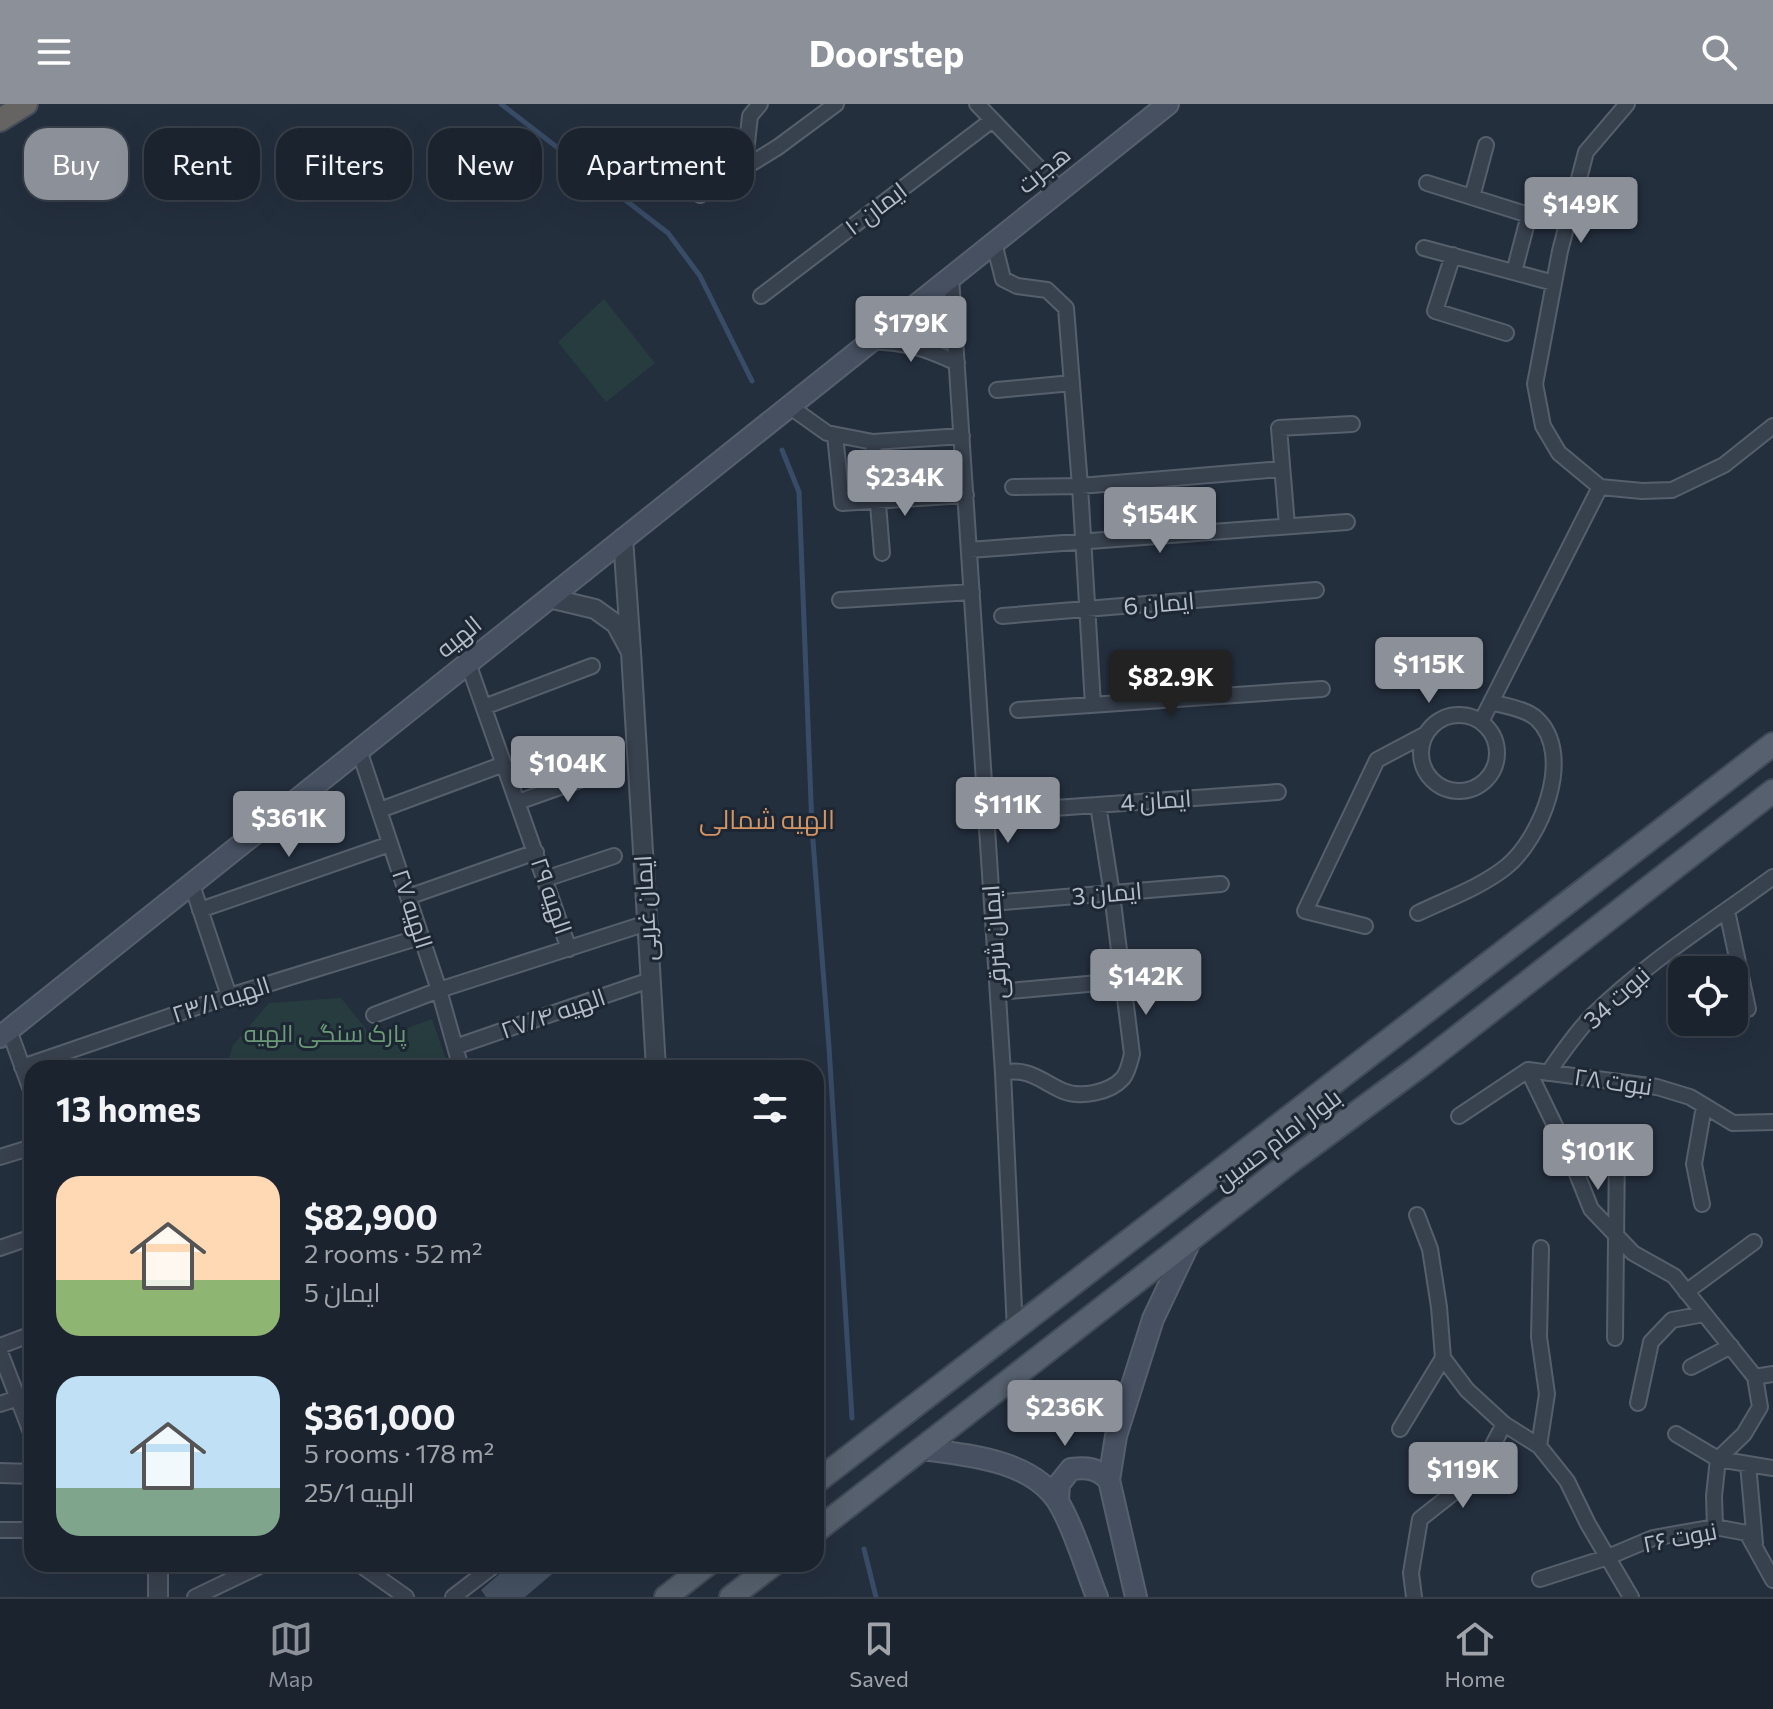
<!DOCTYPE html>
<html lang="en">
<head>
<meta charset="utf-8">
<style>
  body { margin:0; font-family:Commissioner,Cairo,sans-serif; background:#242b36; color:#f1f3f6; height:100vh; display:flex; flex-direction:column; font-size:30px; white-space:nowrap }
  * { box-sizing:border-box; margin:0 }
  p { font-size:26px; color:#a0a4aa }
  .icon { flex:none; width:44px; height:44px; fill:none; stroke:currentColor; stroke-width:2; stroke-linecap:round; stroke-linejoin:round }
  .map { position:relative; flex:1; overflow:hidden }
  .sheet { position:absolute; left:24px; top:956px; width:800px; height:512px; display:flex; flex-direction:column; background:#1b232e; border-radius:24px; box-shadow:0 8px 32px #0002,0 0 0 2px #39404a }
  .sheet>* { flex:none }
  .guide { position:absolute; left:24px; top:24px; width:800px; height:72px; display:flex; gap:16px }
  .tools { position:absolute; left:1668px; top:852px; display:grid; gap:16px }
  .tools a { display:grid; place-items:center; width:80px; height:80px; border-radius:16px; background:#1b232e; box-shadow:0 8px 32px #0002,0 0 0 2px #39404a; font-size:40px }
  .price { position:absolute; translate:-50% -68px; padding:0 18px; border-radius:8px; background:#8c9099; color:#fff; font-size:26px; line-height:52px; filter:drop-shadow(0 2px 4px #0008) }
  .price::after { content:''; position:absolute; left:50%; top:48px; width:24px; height:18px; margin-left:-12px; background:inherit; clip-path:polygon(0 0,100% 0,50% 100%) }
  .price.selected { background:#222; color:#fff }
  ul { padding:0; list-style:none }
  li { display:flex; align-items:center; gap:24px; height:200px; padding:0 32px }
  li span { display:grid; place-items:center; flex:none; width:224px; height:160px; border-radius:24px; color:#555 }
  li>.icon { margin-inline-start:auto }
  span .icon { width:96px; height:96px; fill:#fffc; stroke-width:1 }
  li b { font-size:34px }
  h2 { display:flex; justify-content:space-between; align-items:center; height:96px; padding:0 32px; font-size:34px }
  .pill { padding:0 28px; border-radius:24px; background:#1b232e; box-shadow:0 8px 32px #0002,0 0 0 2px #39404a; font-size:28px; line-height:72px }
  .pill.selected { background:#8c9099; color:#fff }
  header { display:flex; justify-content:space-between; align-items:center; height:104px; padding:0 32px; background:#8c9099; color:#fff; font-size:36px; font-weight:700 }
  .tabs { display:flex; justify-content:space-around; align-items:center; height:112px; border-top:2px solid #39404a; background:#1b232e; font-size:22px; color:#a0a4aa }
  .tabs a { display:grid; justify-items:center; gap:4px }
  .tabs .selected { color:#8c9099 }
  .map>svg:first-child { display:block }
  .green { fill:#263c3f }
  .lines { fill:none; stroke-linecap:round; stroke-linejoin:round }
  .stream { stroke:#394c67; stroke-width:5 }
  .building { fill:#455162 }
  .minor-casing { stroke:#565f6c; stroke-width:18 }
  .tertiary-casing { stroke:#565f6c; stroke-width:22 }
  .secondary-casing { stroke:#565f6c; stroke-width:24 }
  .primary-casing { stroke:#414a57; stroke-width:26 }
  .trunk-casing { stroke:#434c59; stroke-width:26 }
  .minor { stroke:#38414e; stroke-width:14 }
  .tertiary { stroke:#38414e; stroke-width:18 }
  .secondary { stroke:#465061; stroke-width:20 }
  .primary { stroke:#56606e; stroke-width:22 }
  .trunk { stroke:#656462; stroke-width:22 }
  .labels { text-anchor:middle; stroke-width:6; stroke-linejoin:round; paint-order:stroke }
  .street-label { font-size:24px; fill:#b4bcc9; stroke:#1d2633 }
  .park-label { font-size:24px; fill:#6b9a76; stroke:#1d2633 }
  .neighbourhood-label { font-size:26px; fill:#d59563; stroke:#1d2633 }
</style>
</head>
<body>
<header><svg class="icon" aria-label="menu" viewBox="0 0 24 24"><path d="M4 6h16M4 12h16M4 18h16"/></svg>Doorstep<svg class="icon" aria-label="search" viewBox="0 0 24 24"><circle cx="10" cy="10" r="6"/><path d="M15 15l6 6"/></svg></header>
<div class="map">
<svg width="1773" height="1493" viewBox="0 0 1773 1493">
  <rect width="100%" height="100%" fill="#242f3e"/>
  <path class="green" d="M604,195L655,259L606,298L558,238Z
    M341,894L375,936L432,915L449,964H226L233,941L269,899Z"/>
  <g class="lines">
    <path class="stream" d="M501,0L668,129L700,172L752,277
      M782,346L799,388L812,724L829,943L852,1314
      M864,1445L876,1493"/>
  </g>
  <path class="building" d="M511,1460H564L525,1493H486L481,1486Z"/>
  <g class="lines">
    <defs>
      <path id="minor" d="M977,0L1060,86
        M1627,0L1586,48L1560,147L1535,280L1543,322L1559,349L1600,383L1642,387L1672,386L1724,361L1773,322
        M744,66L750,12L760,0
        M1427,79L1529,111L1514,168
        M700,91L778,43L836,0
        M1472,93L1486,41
        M994,139L1003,175L1017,182L1047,186L1066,204L1080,382L1093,601
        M1424,144L1554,179
        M1453,151L1435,207L1506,229
        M951,173L1003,969L1015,1226
        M761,192L991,17
        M870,237C908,239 923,243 957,259
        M997,286L1072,279
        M789,302L827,329L873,338L882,449
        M835,331L842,399L966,391
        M873,338L962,332
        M1013,383L1080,382L1282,365
        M1287,422L1279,324L1352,320
        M969,446L1347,418
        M840,496L972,488
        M1002,512L1316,486
        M468,559L569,845
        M484,603L592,562
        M1018,606L1322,585
        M1421 649a38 38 0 1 1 76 0a38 38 0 1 1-76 0Z
        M1481,618L1600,383
        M359,646L439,886L461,964
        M518,698L605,667
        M380,706L504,660
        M986,709L1278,688
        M545,775L614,752
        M192,781L229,892
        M408,793L536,748
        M992,799L1221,780
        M200,806L390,740
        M1727,807L1748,905
        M1418,809C1447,795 1481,783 1506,763C1541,735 1575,651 1537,615C1527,605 1505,602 1491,598
        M1365,822L1305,807L1377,656L1426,630
        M998,888L1189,871
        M374,911L439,886L647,819
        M9,926L32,989
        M455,943L650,876
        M22,963L229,892L420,833
        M1528,966L1571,1055L1591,1105L1633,1149L1674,1172L1755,1273L1760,1303L1744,1330L1718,1355L1714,1392L1715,1423
        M1003,969C1028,963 1041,977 1063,987C1080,994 1110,989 1123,974C1128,968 1130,958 1132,950L1112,790L1098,701
        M1548,969C1562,949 1576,928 1593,911C1647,858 1713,817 1773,773
        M1459,1012L1528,966L1657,983L1690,993L1733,1019L1773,1018
        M0,1053L32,1043
        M1702,1100L1694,1060L1704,1002
        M1417,1111L1430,1145L1439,1203L1443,1254L1467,1286L1504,1320L1539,1342L1567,1377L1588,1420L1631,1493
        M0,1144L32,1133
        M1686,1188L1754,1138
        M1615,1234L1617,1043
        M0,1242L32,1230
        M0,1248L32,1331
        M1691,1263L1731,1242
        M1755,1273L1773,1270
        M1638,1299L1651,1238L1672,1216L1704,1210
        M0,1300L18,1294
        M1400,1325L1443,1254
        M1676,1330L1718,1355L1773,1364
        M1539,1342L1547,1290L1539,1233L1541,1144
        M1748,1360L1755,1439
        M0,1426H32
        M359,1460L406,1493
        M1540,1475L1608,1453L1653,1434L1715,1423L1747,1429L1773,1476
        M195,1493L264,1460
        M453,1493L496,1460
        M1414,1493L1411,1469L1420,1415L1453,1389L1484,1358L1504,1320"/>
      <path id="tertiary" d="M549,494L595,505L616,520L631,548L623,434
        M631,548L656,964
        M0,1369L32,1370
        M158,1460V1493"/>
      <path id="secondary" d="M0,933L1168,0
        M922,1345C968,1351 1034,1356 1060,1401C1076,1429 1085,1463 1097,1493
        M1058,1397L1059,1380L1071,1365C1087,1363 1097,1364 1109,1376
        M1136,1493L1109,1376L1116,1332L1153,1215L1191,1135"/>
      <path id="primary" d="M816,1378L1773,640
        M816,1427L1290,1058L1420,962L1773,687
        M666,1493L708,1460
        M731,1493L774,1460"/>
      <path id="trunk" d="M0,16L26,0"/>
    </defs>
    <use href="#minor" class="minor-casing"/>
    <use href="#tertiary" class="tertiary-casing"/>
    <use href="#secondary" class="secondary-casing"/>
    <use href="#primary" class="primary-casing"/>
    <use href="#trunk" class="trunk-casing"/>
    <use href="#minor" class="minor"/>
    <use href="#tertiary" class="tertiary"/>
    <use href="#secondary" class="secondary"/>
    <use href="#primary" class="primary"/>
    <use href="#trunk" class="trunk"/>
  </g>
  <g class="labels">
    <g class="street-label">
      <text transform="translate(1044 66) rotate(-39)" y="8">هجرت</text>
      <text transform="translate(876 105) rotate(-37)" y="8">ایمان ۱۰</text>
      <text transform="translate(1159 500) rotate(-5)" y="8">ایمان 6</text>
      <text transform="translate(459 533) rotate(-39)" y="8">الهیه</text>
      <text transform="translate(1156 697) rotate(-4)" y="8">ایمان 4</text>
      <text transform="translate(1107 790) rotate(-5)" y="8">ایمان 3</text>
      <text transform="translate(551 792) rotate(71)" y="8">الهیه ۲۹</text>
      <text transform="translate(646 804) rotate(-93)" y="8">ایمان غربی</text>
      <text transform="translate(412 805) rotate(72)" y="8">الهیه ۲۷</text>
      <text transform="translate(995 838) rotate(-94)" y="8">ایمان شرقی</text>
      <text transform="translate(1617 894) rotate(-42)" y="8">نبوت 34</text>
      <text transform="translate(221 896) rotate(-18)" y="8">الهیه ۲۳/۱</text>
      <text transform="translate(553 910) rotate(-19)" y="8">الهیه ۲۷/۴</text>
      <text transform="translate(1613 978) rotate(8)" y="8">نبوت ۲۸</text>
      <text transform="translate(1278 1036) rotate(-37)" y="8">بلوار امام حسین</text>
      <text transform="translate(1680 1434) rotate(-11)" y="8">نبوت ۲۶</text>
    </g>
    <g class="park-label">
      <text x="325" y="938">پارک سنگی الهیه</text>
    </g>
    <g class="neighbourhood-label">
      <text x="767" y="725">الهیه شمالی</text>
    </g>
  </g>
</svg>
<div class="tools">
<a><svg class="icon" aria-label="locate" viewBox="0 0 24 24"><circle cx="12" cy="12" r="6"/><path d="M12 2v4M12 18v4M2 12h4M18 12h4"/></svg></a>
</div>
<b class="price" style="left:1581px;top:141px">$149K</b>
<b class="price" style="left:911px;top:260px">$179K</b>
<b class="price" style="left:905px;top:414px">$234K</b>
<b class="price" style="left:1160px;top:451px">$154K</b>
<b class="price" style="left:1429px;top:601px">$115K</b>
<b class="price selected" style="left:1171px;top:614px">$82.9K</b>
<b class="price" style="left:568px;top:700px">$104K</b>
<b class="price" style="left:1008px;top:741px">$111K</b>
<b class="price" style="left:289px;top:755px">$361K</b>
<b class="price" style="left:1146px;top:913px">$142K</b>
<b class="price" style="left:1598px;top:1088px">$101K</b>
<b class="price" style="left:1065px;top:1344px">$236K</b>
<b class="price" style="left:1463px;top:1406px">$119K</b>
<div class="guide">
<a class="pill selected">Buy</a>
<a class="pill">Rent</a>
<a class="pill">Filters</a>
<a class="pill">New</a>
<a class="pill">Apartment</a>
</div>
<section class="sheet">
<h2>13 homes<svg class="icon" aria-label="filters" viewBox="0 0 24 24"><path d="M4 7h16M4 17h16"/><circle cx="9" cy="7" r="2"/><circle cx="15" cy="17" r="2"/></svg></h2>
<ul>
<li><span style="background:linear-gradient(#ffd9b3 65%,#8fb573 0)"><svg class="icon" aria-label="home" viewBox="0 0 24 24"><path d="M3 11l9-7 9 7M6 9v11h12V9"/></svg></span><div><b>$82,900</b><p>2 rooms · 52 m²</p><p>ایمان 5</p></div></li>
<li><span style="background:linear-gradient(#bfe0f5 70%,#7fa58c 0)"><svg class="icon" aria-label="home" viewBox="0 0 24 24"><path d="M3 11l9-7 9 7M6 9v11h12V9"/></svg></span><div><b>$361,000</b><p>5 rooms · 178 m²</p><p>الهیه 25/1</p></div></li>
</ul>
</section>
</div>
<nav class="tabs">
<a class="selected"><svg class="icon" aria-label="map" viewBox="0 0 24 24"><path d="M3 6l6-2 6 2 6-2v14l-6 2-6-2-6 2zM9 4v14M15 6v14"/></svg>Map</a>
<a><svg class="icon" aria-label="saved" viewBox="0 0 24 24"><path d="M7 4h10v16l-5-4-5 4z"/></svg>Saved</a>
<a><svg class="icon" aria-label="home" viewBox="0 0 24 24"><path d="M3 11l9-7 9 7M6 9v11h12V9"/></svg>Home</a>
</nav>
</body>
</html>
